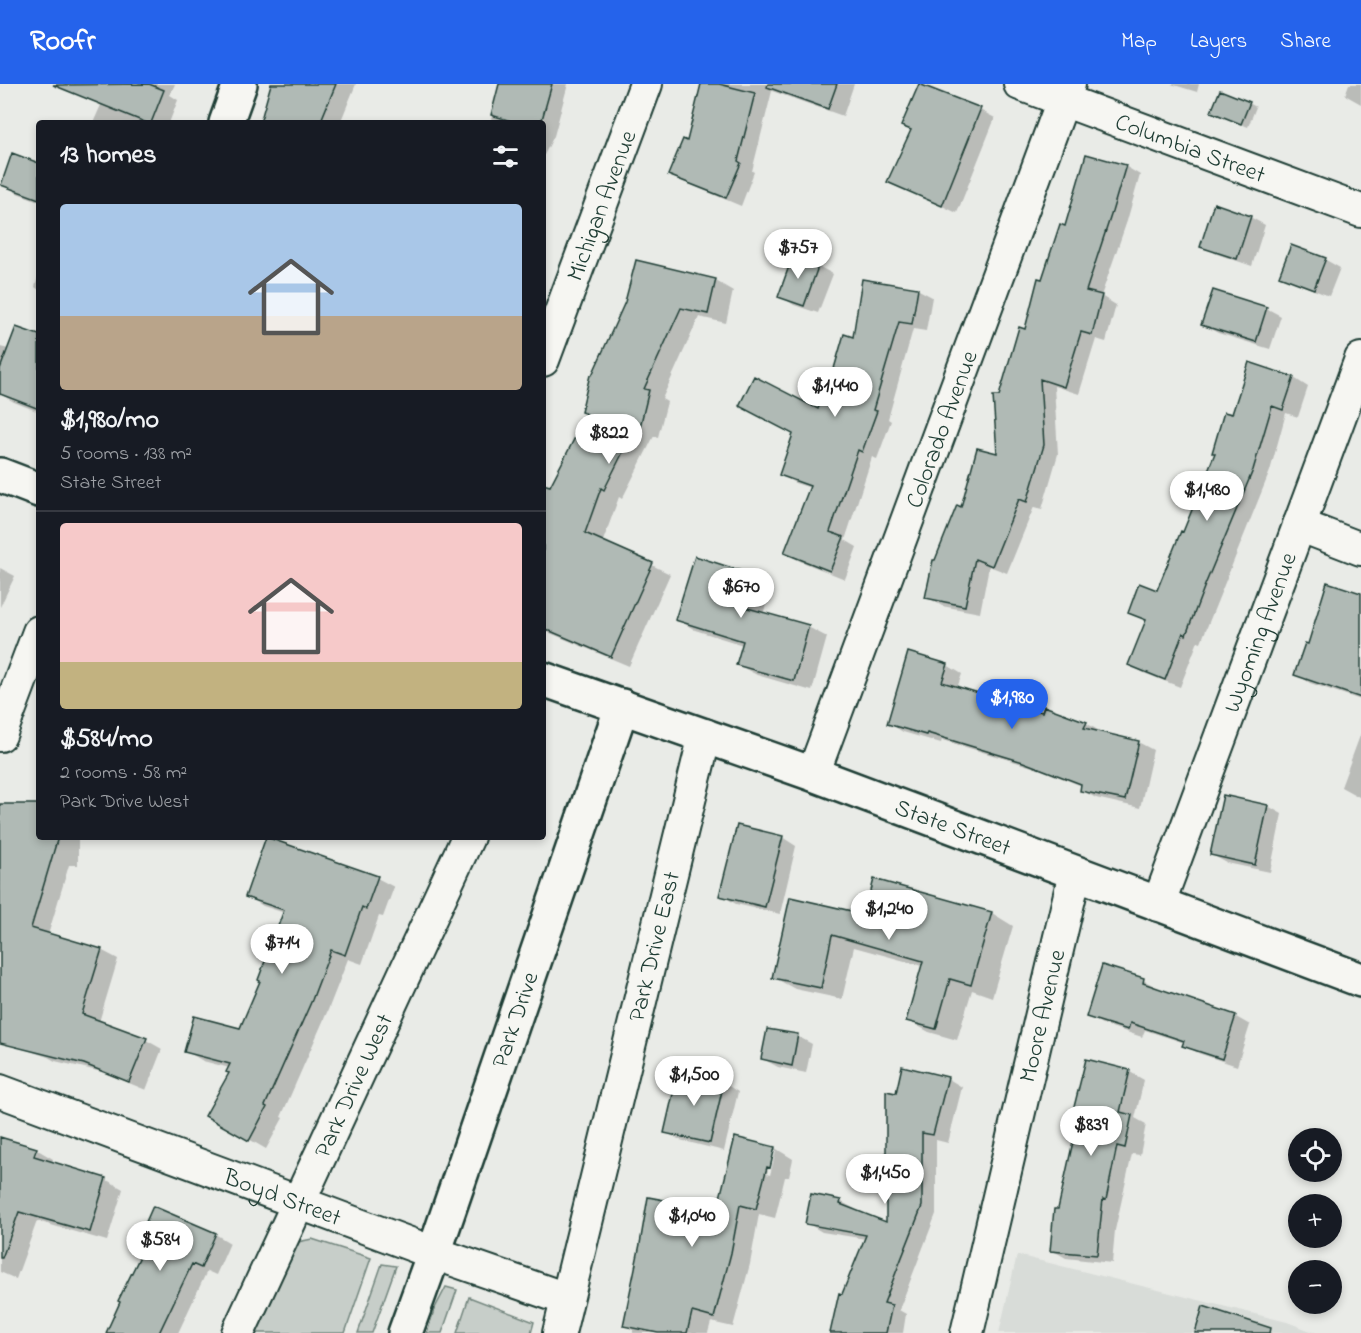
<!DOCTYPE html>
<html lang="en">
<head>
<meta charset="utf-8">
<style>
  body { margin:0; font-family:"Indie Flower",sans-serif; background:#242831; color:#f1f3f6; height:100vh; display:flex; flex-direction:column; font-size:22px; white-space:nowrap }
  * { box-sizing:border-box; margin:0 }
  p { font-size:20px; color:#9ea1a6 }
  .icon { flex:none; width:33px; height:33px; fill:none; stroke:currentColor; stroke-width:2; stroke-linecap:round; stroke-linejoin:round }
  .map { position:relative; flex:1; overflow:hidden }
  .drawer { position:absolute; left:36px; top:36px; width:510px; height:720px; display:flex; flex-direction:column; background:#171b24; border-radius:6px; box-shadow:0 3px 9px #0003 }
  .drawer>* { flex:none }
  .controls { position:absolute; left:1288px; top:1044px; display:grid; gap:12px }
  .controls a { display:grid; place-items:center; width:54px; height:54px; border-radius:50%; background:#171b24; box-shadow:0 3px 9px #0003; font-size:30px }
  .price { position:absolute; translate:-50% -51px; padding:0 14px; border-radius:21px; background:#fff; color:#222; font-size:20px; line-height:39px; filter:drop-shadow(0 2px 3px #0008) }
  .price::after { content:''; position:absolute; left:50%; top:36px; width:18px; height:14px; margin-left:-9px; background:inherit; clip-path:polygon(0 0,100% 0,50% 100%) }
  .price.on { background:#2563eb; color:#fff }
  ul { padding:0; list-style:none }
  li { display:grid; align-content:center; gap:12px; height:318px; padding:0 24px }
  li+li { border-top:2px solid #363941 }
  li span { display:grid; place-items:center; height:186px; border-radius:6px; color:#555 }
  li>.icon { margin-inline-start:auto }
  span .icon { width:108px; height:108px; fill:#fffc; stroke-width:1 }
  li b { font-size:26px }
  h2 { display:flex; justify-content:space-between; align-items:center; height:72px; padding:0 24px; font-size:26px }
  header { display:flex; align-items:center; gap:36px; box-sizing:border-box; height:84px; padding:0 30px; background:#2563eb; color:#fff }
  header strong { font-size:28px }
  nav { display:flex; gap:33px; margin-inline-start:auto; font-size:21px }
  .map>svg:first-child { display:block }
  .built { fill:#d8dcd8 }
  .green { fill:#c7cec9; stroke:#73867e; stroke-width:1.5 }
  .shadow { fill:#0003; fill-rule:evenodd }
  .building { fill:#b0bab5; stroke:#1f3d34; stroke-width:1.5 }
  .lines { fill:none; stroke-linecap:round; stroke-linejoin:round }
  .minor-casing { stroke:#1f3d34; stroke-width:36 }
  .tertiary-casing { stroke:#1f3d34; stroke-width:38 }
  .trunk-casing { stroke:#1f3d34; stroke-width:38 }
  .minor { stroke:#f6f6f2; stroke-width:32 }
  .tertiary { stroke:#f6f6f2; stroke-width:33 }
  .trunk { stroke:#f6f6f2; stroke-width:33 }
  .labels { text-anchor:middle; stroke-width:4.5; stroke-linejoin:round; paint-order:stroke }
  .street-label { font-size:24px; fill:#1f3d34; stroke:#f6f6f2 }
</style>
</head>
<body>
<header>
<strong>Roofr</strong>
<nav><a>Map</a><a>Layers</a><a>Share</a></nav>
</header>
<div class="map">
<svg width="1361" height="1249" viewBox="0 0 1361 1249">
  <rect width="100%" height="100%" fill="#e9ebe7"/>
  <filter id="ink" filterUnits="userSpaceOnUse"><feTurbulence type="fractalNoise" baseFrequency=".0167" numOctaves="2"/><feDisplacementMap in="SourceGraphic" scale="12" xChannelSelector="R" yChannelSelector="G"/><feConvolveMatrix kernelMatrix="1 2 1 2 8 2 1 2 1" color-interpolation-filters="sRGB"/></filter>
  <g filter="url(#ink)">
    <path class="built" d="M1017,1171L1287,1238L1316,1249H999Z"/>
    <path class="green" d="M312,1155L371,1174L345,1249H256L298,1158Z
      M382,1180L396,1182L372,1249H358Z
      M446,1203L457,1206L442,1249H427L434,1226Z
      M469,1213L534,1238L531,1249H457Z"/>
    <path class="shadow" d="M96,0H175L170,11L178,16L169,39H93L101,21L90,14Z
      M274,0H356L340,39H262Z
      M501,0H568L554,52L543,73V39H490Z
      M703,0H854L843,32L772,7L752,87L754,88L741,122L684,98L670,90L688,59Z
      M1171,0H1199L1197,8Z
      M1349,0H1361V20L1345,11Z
      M1249,19L1256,23L1248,43L1213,28Z
      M980,26L995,34L957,129L889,97L912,46Z
      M39,81V117L17,109L3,100Z
      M1125,82L1140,91L1127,137L1101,212L1116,221L1106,258L1096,255L1079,310L1054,302L1058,370L1042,425L1034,423L1007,489L989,482L980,529L942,522L927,513L962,425L998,371L1000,313L1043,197L1067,143Z
      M1250,133L1265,141L1252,182L1217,170L1202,162Z
      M1292,163L1326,176L1340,184L1329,212L1296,199L1281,191Z
      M818,182L833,190L818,229L794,221L780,212Z
      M39,189V206L35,203Z
      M716,197L733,207L726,239L699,233L662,315L667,318L658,353L654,352L622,415L619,413L603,457L670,490L629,582L543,546V401L551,404L588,332L591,293Z
      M917,205L932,213L926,247L913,245L888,335L891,337L877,375L872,373L845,456L857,463L845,495L800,477L785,469L811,404L795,399L781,391L828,311L855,255Z
      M1266,224L1281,232L1270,265L1218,249L1203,241Z
      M39,253V328L14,318L0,310V263L9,265Z
      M1294,294L1308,303L1298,333L1286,329L1270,387L1201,558L1198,557L1180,603L1144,589L1130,581L1147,538L1130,528L1158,507L1184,450L1233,332Z
      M0,484L15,492L0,523Z
      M753,492L772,503L763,530L808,543L827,553L812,607L757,591L738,581L743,561L695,546L677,535Z
      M1361,510V616L1310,599L1296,590L1309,562Z
      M947,581L962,590L957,604L1043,630L1086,639L1101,648L1100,649L1138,658L1153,666L1140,724L1096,714L1081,706L1082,702L1039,685L942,656L941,659L903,648L889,639Z
      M1361,649V714L1341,703Z
      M1225,713L1268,722L1282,730L1270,788L1227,779L1212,771Z
      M39,722V753H78V781H69L48,851L101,866L118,875L99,938L146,956L162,965L146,1006L102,988L55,977L48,973L0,957V787Z
      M782,753L796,762L780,830L736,820L721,811Z
      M377,794L394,803L383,833L379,832L362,880L348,875L328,926L281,1033L283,1034L266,1065L207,1031L230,989V984L203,977L186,967L241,946L262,897L285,829L263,822L247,812Z
      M875,797L992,829L1013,842L992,913L972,906L957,956L929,948L907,936L923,882L854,863L842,915L795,905L773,893L791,815L866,831Z
      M1143,896L1158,904L1236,933L1250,941L1237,982L1198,969L1184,961L1185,959L1145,946L1142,953L1102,940L1088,932Z
      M797,952L812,960L806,989L778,983L763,975Z
      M1087,977L1130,988L1144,996L1135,1034L1146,1040L1140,1071L1132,1070L1115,1146L1112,1179L1066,1174L1052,1166L1075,1054L1069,1051Z
      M947,994L962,1003L948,1059L936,1056V1130L899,1226L906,1230L903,1249H832L843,1212L866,1155L822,1148L807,1139L840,1117L855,1125L854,1127L887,1140L897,1011Z
      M724,999L738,1008L724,1067L680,1056L665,1048Z
      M0,1054L36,1065L53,1075L52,1079L105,1095L123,1105L107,1157L37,1137L16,1195L0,1188ZM34,1067H37L33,1080Z
      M775,1064L793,1075L789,1093H785L775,1134L759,1130L750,1180L733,1243L711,1238L708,1249H633V1246L624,1241L718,1127ZM772,1067H776L770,1091L767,1090Z
      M215,1150L230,1159L216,1191L207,1187L178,1249H107Z"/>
    <path class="building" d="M149,0L164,6L151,39H147L53,1Z
      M271,0H336L320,39H260Z
      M499,0H552L541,39H518L491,31Z
      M701,0H719L755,9L738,77L741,79L726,114L668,91L683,55L687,57Z
      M768,0H837L828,25L767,3Z
      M919,0L981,24L942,122L887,98L911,46L901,42Z
      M1220,6L1250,18L1241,40L1211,28Z
      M12,69L39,79V115L1,101Z
      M1086,70L1126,81L1112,128L1086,207L1102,211L1092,251L1081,248L1064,303L1040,295L1044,361L1027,418L1019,415L992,482L975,475L965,522L925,514L933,476H935L957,421L961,423L977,364L997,369L993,312H999L1019,243L1025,245L1038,194L1042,195L1060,140L1065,142Z
      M1214,119L1251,132L1237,175L1200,163Z
      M1291,161L1326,174L1314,205L1279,192Z
      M793,171L819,180L804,222L778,213Z
      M636,176L716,195L708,230L681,224L644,305L649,306L640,343L636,342L604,406L601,404L585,449L653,479L611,573L543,544V400L550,402L587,330L581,328L590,291H592L625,218Z
      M862,195L918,204L912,240L899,238L873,326L877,327L862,368L858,366L830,448L844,453L830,487L784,469L810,402L779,391L793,350L739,322L754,292L818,325L824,308L827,309L844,250L853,253Z
      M1213,206L1267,223L1256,258L1201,241Z
      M16,243L39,251V325L0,310V285Z
      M1249,278L1294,293L1283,326L1272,322L1253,386L1205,501L1186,551L1183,549L1165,596L1128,581L1146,536L1128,529L1139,499L1157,506L1181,447L1183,448L1215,369H1212L1224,328L1232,330Z
      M695,472L754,491L744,523L809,541L794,597L736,581L743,557L675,536Z
      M1327,498L1361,509V614L1294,591L1305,559L1308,560Z
      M908,568L948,580L942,598L1042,628L1044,622L1087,638L1084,644L1139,657L1125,716L1080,707L1081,700L1023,678L927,649L926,651L887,640Z
      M1223,711L1268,721L1255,781L1210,771Z
      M0,720H39V753H58L31,844L102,865L82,930L147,954L129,998L84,980L0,959Z
      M737,741L783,752L765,823L719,812Z
      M266,753L378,792L366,825L362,823L345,871L331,866L312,916L265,1022L267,1023L249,1057L205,1032L229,989L226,988L230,980L184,968L194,932L240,944L260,897L258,896L284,826L245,813Z
      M874,795L992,828L971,901L950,895L936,945L906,937L923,877L832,851L821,904L772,894L790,813L865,830Z
      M1102,881L1144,894L1143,899L1236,931L1222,975L1182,962L1184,957L1130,939L1128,946L1086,933Z
      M767,945L798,950L792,982L761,975Z
      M1086,975L1130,986L1120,1028L1132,1031L1125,1064L1117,1062L1106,1116L1103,1115L1097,1171L1050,1167L1054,1125H1058L1074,1053L1067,1051Z
      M902,982L948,993L933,1051L922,1049V1122L884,1219L892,1221L886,1249H830L839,1209L842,1210L866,1151L805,1140L811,1110L841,1116L840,1120L886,1138V1007L896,1009Z
      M678,988L724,998L710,1059L664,1049Z
      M0,1053L37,1064L34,1072L106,1094L90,1148L19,1128L2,1174H0Z
      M735,1053L775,1063L770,1084L767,1083L756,1125L740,1121L731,1169L714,1234L692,1228L687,1249H658L623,1242L640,1160L648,1113L717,1126Z
      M153,1122L216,1149L201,1184L192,1180L159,1249H106L120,1218L118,1217L146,1160L138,1156Z
      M1203,1222L1271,1244L1270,1249H1195Z"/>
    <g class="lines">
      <defs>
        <g id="minor">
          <path id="s1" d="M1020,0L1361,127"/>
          <path id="s2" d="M543,276L646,0"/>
          <path d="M1299,441L1361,465"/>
          <path d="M0,651L39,548"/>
          <path id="s3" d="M813,690L1069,0"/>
          <path id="s4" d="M1158,821L1361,275"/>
          <path id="s5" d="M0,1007L434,1169L566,1215"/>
          <path id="s6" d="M238,1249L468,753"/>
          <path id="s7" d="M559,1249L705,651"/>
          <path id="s8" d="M967,1249L1075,789"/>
        </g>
        <g id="tertiary">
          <path d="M226,39L240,0"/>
          <path id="s9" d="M405,1249L434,1169L622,622"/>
        </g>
        <g id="trunk">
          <path d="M0,391L39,406"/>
          <path id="s10" d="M543,595L813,690L1361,896"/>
        </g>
      </defs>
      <use href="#minor" class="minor-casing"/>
      <use href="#tertiary" class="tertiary-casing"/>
      <use href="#trunk" class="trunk-casing"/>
      <use href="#minor" class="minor"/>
      <use href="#tertiary" class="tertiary"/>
      <use href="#trunk" class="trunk"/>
    </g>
  </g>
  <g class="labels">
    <g class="street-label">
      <text dy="8" stroke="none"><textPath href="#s1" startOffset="182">Columbia Street</textPath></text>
      <text dy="8" stroke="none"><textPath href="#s2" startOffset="165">Michigan Avenue</textPath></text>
      <text dy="8" stroke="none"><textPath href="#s3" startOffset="368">Colorado Avenue</textPath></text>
      <text dy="8" stroke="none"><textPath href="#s4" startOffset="291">Wyoming Avenue</textPath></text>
      <text dy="8" stroke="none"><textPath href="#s10" startOffset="436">State Street</textPath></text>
      <text dy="8" stroke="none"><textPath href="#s7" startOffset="398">Park Drive East</textPath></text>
      <text dy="8" stroke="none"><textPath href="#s8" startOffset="326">Moore Avenue</textPath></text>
      <text dy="8" stroke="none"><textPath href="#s9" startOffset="332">Park Drive</textPath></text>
      <text dy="8" stroke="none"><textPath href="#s6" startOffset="273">Park Drive West</textPath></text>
      <text dy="8" stroke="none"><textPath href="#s5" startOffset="302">Boyd Street</textPath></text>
    </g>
  </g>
</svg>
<div class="controls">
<a><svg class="icon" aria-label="locate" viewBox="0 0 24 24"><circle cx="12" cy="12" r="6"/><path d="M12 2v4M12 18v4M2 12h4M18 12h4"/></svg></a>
<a>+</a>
<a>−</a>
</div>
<b class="price" style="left:798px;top:196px">$757</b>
<b class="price" style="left:835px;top:334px">$1,440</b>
<b class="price" style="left:609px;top:381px">$822</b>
<b class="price" style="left:1207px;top:438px">$1,480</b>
<b class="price" style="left:741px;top:535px">$670</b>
<b class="price on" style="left:1012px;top:646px">$1,980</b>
<b class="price" style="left:889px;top:857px">$1,240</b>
<b class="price" style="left:282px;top:891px">$714</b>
<b class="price" style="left:694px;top:1023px">$1,500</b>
<b class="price" style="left:1091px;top:1073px">$839</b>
<b class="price" style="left:885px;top:1121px">$1,450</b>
<b class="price" style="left:692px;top:1164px">$1,040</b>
<b class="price" style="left:160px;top:1188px">$584</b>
<section class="drawer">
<h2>13 homes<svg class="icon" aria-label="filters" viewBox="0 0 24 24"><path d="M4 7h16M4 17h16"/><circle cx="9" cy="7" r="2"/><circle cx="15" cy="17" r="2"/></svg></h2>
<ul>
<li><span style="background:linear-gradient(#a9c7e8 60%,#b9a48a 0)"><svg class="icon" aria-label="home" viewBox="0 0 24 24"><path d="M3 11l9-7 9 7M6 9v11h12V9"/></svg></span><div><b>$1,980/mo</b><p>5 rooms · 138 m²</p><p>State Street</p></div></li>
<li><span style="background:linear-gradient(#f6c9c9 75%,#c2b280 0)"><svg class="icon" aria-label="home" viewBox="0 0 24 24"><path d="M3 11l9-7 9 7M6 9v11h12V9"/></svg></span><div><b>$584/mo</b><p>2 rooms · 58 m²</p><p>Park Drive West</p></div></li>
</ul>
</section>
</div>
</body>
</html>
